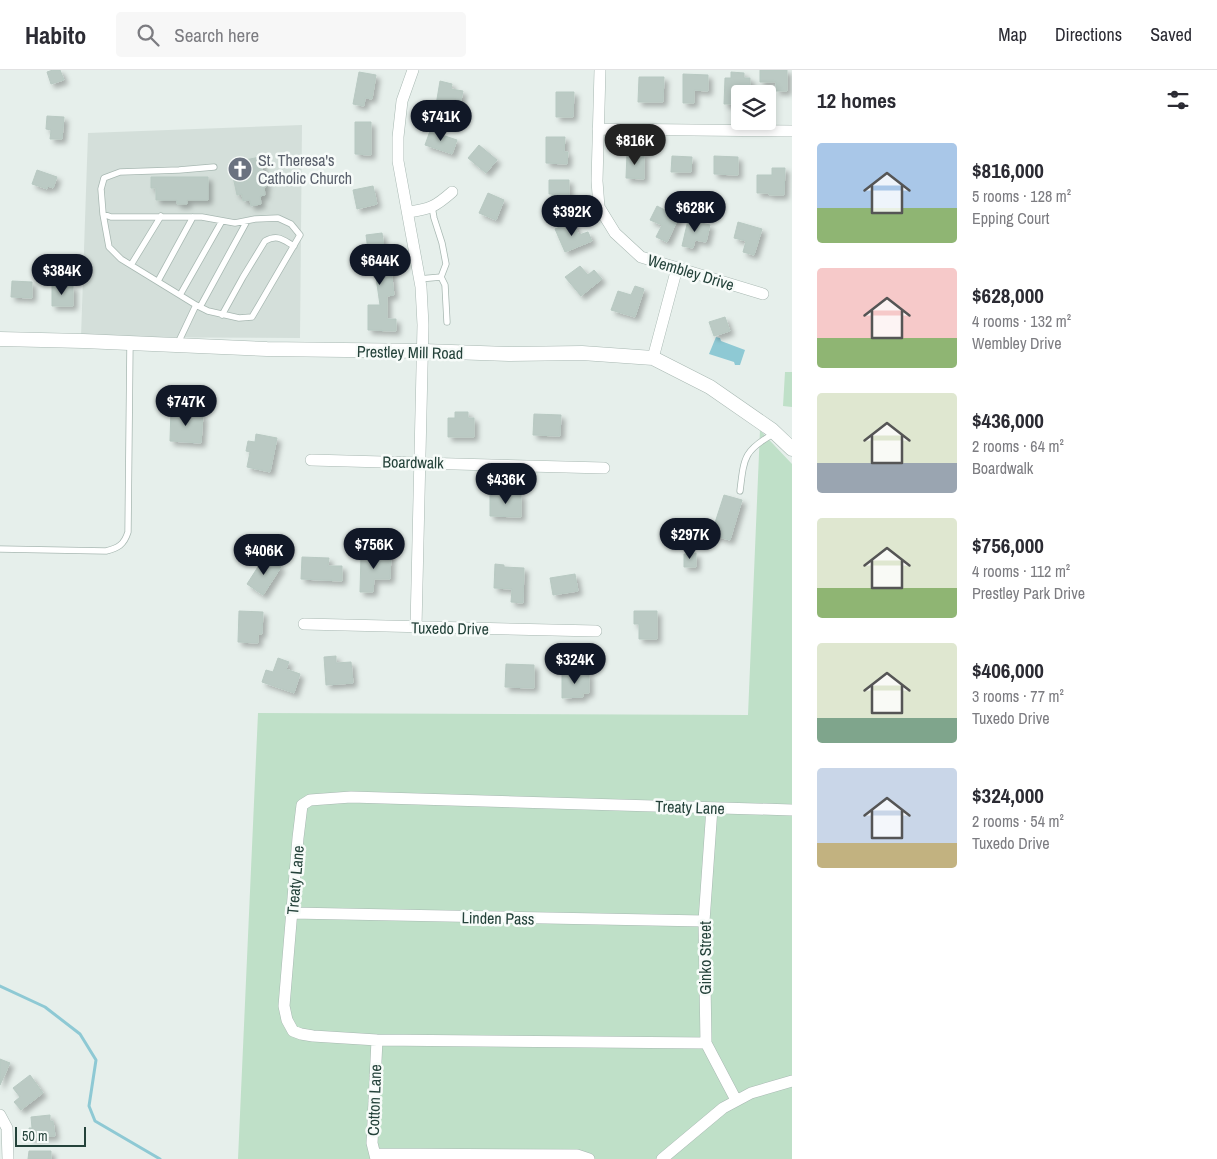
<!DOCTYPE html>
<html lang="en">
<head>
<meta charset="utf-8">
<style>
  body { margin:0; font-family:"Archivo Narrow",sans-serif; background:#f7f7f7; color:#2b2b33; height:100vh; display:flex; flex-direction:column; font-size:19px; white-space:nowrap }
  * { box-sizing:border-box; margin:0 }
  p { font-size:16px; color:#7c7c81 }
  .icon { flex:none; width:28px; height:28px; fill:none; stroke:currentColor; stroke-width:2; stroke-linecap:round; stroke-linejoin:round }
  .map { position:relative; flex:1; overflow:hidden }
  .drawer { display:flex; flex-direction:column; background:#fff; width:425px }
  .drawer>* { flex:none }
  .fabs { position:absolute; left:731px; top:15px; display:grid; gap:10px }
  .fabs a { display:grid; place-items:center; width:45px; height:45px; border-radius:5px; background:#fff; box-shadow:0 2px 8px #0003; font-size:25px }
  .scale { position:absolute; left:15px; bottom:12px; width:71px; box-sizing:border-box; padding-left:5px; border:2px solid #24423a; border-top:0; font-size:14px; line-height:18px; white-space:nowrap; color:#24423a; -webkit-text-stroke:4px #f7fbf9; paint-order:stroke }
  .price { position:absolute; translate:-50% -42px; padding:0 11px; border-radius:18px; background:#111827; color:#fff; font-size:16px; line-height:32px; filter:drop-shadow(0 1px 2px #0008) }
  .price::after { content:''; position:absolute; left:50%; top:30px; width:15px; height:11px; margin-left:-8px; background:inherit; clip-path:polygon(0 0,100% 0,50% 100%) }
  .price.current { background:#222; color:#fff }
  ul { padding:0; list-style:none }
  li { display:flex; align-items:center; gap:15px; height:125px; padding:0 25px }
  li span { display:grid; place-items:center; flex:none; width:140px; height:100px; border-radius:5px; color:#555 }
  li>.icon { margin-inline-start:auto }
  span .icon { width:60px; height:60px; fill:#fffc; stroke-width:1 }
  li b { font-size:21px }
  h2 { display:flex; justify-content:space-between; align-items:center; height:60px; padding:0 25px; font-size:21px }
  header { display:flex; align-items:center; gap:30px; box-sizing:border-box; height:70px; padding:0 25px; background:#fff; border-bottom:1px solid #e1e1e2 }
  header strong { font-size:24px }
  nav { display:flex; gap:28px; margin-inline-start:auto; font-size:18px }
  .search { width:350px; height:45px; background:#f7f7f7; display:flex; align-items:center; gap:12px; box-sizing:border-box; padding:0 18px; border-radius:5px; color:#7c7c81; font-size:19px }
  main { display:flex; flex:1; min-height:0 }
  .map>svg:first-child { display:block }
  .built { fill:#d4dfda }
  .green { fill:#bfe0c8 }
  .water { fill:#8ec9d4 }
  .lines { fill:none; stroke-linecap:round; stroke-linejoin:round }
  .stream { stroke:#8ec9d4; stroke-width:3 }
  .building { fill:#bbcac4; stroke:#b8c9c2; filter:url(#shadow) }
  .service-casing { stroke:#a8b8b2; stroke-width:7 }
  .minor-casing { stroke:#a8b8b2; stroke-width:12 }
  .tertiary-casing { stroke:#a8b8b2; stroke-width:15 }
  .service { stroke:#fff; stroke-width:5.5 }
  .minor { stroke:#fff; stroke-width:11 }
  .tertiary { stroke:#fff; stroke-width:14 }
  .labels { text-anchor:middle; stroke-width:5; stroke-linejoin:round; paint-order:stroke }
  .worship-label { font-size:16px; fill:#5b616d; stroke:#f7fbf9; text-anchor:start }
  .street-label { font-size:16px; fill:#24423a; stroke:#f7fbf9 }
</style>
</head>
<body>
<header>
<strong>Habito</strong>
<div class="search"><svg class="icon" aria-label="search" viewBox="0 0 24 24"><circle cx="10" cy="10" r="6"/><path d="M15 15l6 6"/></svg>Search here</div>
<nav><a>Map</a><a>Directions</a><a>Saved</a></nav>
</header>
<main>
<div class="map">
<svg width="792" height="1089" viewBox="0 0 792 1089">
  <defs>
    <filter id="shadow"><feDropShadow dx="4" dy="4" stdDeviation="2.5" flood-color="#0004"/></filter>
  </defs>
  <rect width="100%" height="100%" fill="#e6efeb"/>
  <path class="built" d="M302,55L300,268L81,267L88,63Z"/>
  <path class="green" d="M785,302H792V337L783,336Z
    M760,360L792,394V1089H238L258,643L748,645Z"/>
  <path class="water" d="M716,267L720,268L721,271L745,280L740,295H735L734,292L709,284Z"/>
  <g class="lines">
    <path class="stream" d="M0,916L45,937L80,964L96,990L89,1036L95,1051L160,1089"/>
  </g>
  <path class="building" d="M53,0H60L64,10L51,14L47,2Z
    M760,0H787V21H776V12H760Z
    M359,2L376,5L372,29L365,28L364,36L353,34Z
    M731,2L744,3V8H750V24H740V25H735V34H724L725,8H731Z
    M683,4L708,5V21L694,20V33H683Z
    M639,7H664L663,32H638Z
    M440,11L452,14L451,19L463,21L458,45L435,41Z
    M556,22H574L573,47H556Z
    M47,46L64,47L62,69H50L51,60L46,59Z
    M355,52H371V85L355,84Z
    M430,61L457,70L452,84L425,75Z
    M546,67H565L564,82H568L567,94L546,93Z
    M479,75L497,90L486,103L468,88Z
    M627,83H644V109L626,108Z
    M672,86L692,87L691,102H671Z
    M714,86L738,87V105L714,104Z
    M260,87L266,117H264L265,125L260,126L261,134L251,136L250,130L243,131L242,124L237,125L230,93Z
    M772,98H785L784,125H769V123H757V105H772Z
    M37,100L57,107L53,118L48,116L47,119L32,114Z
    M151,107H208V130H187V134H177V130H156V118H151Z
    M549,110H569V135H552V124H549Z
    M373,116L377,134L357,139L353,120Z
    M488,123L504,130L496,150L479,143Z
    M657,136L679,147L667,172L656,167L662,155L650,150Z
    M688,150L710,155L706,172L695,170L693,178L682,176Z
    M573,152L579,165L588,162L592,171L565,182L555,159Z
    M738,152L762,159L754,185L743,182L746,171L734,168Z
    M382,163L387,199L391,198L394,225L387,226V249H396V261L368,260V235H380L373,187L369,188L366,165Z
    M580,196L588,205L594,200L602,209L581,226L565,207Z
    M12,211L32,212V228L11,227Z
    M52,216H73V236H52Z
    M635,216L644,219L635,247L611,240L618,221L631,225Z
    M725,247L730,261L714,266L709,252Z
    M171,337L184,338V344L203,345L201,373L170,371Z
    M455,342H468V348H474V367H448V348H455Z
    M534,344L561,345L560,366L533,365Z
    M256,364L277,368L270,402L247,397L250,382L246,381L248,371L255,372Z
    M490,423L521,424V447L490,446Z
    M724,425L742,430L730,470L711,465Z
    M361,483L391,484L390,509H374L373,522H360Z
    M696,483V497H684V484Z
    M265,486L281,497L263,525L247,514Z
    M302,487L329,488L328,496H342V511L301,509Z
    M495,494L504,495V497L524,498L523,533L511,532L512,519L494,518Z
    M575,504L578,521L553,525L550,508Z
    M239,541L263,542L262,564H258V573L238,572Z
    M634,541H657V569H639V554H634Z
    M336,586V593L351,592L353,613L326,615L324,587Z
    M278,588L289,592L286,599L300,604L294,623L262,612L266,600L273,602Z
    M506,594L534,595V618L505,617Z
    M589,603V623H583V627L562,628V604Z
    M0,989L10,993L0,1015Z
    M30,1005L43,1023L21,1040L14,1032L20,1027L13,1018Z
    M50,1045V1051H53L55,1066L30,1068L29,1058H32L31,1047Z
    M29,1081H51V1089H28Z"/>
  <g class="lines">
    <defs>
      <path id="service" d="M432,137L434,148L442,173L446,194L441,207
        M103,144L109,177L121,189L196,235
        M131,195L161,146
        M419,209L441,207L445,215L447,252
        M158,211L193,147
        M180,225L222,151
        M200,237L247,151
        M222,245L243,207L265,171C278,164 283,170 294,176
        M178,273L196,235L208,241L239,248L252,247L300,165L291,154L278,148L255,149L235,153L202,147H111L103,144L101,119L104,108L120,102L179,100L214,97
        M740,421C744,387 744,380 775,363
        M0,479L106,481C118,478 124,475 128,462L130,273"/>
      <path id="minor" d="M413,0L402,31L398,67V91L421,217L423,255L416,557
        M600,0L597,111L599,137L615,163L641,187L763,224
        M598,59L792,61
        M408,142C430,139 435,137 452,122
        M653,288L677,198
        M311,390L604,398
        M304,554L596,561
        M712,738L704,851L706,973L736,1030
        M292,843L704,851
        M706,973L377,970L313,966L301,964L293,961L287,950L284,936L298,768L302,735L310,730L351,727L792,740
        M0,1045L7,1058L8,1089
        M375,1084L577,1085L589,1089
        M376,1089L372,1073L377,970
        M662,1089L723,1038L751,1023L792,1011"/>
      <path id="tertiary" d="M0,269L83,271L267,279L423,281L509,284L582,283L653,288L710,317L772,360L792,379"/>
    </defs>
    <use href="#service" class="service-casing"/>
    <use href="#minor" class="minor-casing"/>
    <use href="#tertiary" class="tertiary-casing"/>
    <use href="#service" class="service"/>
    <use href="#minor" class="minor"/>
    <use href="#tertiary" class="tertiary"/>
  </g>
  <defs>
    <symbol id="church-disc" viewBox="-11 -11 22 22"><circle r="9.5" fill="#6b7280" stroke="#f7fbf9"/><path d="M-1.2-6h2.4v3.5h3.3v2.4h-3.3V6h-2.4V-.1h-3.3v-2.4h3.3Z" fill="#fff"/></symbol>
  </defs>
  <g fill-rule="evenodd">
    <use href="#church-disc" x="226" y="85" width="28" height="28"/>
  </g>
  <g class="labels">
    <g class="worship-label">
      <text x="258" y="96">St. Theresa's<tspan x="258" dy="18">Catholic Church</tspan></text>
    </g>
    <g class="street-label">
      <text transform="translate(691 202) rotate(17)" y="6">Wembley Drive</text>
      <text transform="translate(410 282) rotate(1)" y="6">Prestley Mill Road</text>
      <text transform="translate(413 392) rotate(1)" y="6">Boardwalk</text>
      <text transform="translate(450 558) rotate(1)" y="6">Tuxedo Drive</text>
      <text transform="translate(690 737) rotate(2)" y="6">Treaty Lane</text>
      <text transform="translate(295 810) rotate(-85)" y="6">Treaty Lane</text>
      <text transform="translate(498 848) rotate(1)" y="6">Linden Pass</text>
      <text transform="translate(705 888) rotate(-90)" y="6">Ginko Street</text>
      <text transform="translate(374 1030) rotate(-88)" y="6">Cotton Lane</text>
    </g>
  </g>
</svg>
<div class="fabs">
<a><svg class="icon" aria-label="layers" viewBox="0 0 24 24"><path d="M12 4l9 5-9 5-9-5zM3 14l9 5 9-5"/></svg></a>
</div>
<div class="scale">50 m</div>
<b class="price" style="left:441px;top:72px">$741K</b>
<b class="price current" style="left:635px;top:96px">$816K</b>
<b class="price" style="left:695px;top:163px">$628K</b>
<b class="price" style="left:572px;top:167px">$392K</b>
<b class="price" style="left:380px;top:216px">$644K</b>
<b class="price" style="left:62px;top:226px">$384K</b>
<b class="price" style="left:186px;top:357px">$747K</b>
<b class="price" style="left:506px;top:435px">$436K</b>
<b class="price" style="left:690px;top:490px">$297K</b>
<b class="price" style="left:374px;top:500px">$756K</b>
<b class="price" style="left:264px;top:506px">$406K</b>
<b class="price" style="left:575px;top:615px">$324K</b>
</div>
<section class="drawer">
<h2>12 homes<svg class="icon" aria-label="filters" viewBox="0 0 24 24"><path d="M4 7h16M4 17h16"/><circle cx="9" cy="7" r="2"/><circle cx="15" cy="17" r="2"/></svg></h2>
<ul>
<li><span style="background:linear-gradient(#a9c7e8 65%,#8fb573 0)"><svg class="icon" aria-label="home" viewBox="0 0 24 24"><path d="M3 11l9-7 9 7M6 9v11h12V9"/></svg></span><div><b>$816,000</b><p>5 rooms · 128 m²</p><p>Epping Court</p></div></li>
<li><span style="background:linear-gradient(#f6c9c9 70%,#8fb573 0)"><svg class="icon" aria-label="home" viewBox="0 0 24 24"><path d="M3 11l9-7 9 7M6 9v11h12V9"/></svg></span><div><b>$628,000</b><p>4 rooms · 132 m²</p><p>Wembley Drive</p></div></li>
<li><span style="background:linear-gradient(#dfe7d0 70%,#9aa5b1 0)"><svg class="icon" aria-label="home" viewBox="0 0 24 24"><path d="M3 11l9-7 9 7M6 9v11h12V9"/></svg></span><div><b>$436,000</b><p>2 rooms · 64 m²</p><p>Boardwalk</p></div></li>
<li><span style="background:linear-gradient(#dfe7d0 70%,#8fb573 0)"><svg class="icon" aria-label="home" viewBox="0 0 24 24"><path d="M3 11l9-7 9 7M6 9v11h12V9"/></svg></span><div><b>$756,000</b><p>4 rooms · 112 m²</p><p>Prestley Park Drive</p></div></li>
<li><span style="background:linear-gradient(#dfe7d0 75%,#7fa58c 0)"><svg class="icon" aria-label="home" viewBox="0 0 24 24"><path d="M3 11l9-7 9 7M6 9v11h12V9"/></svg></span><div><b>$406,000</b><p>3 rooms · 77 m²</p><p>Tuxedo Drive</p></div></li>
<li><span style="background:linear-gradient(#c9d6e8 75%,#c2b280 0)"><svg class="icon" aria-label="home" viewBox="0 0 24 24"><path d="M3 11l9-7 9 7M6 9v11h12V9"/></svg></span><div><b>$324,000</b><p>2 rooms · 54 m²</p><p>Tuxedo Drive</p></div></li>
</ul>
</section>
</main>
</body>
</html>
